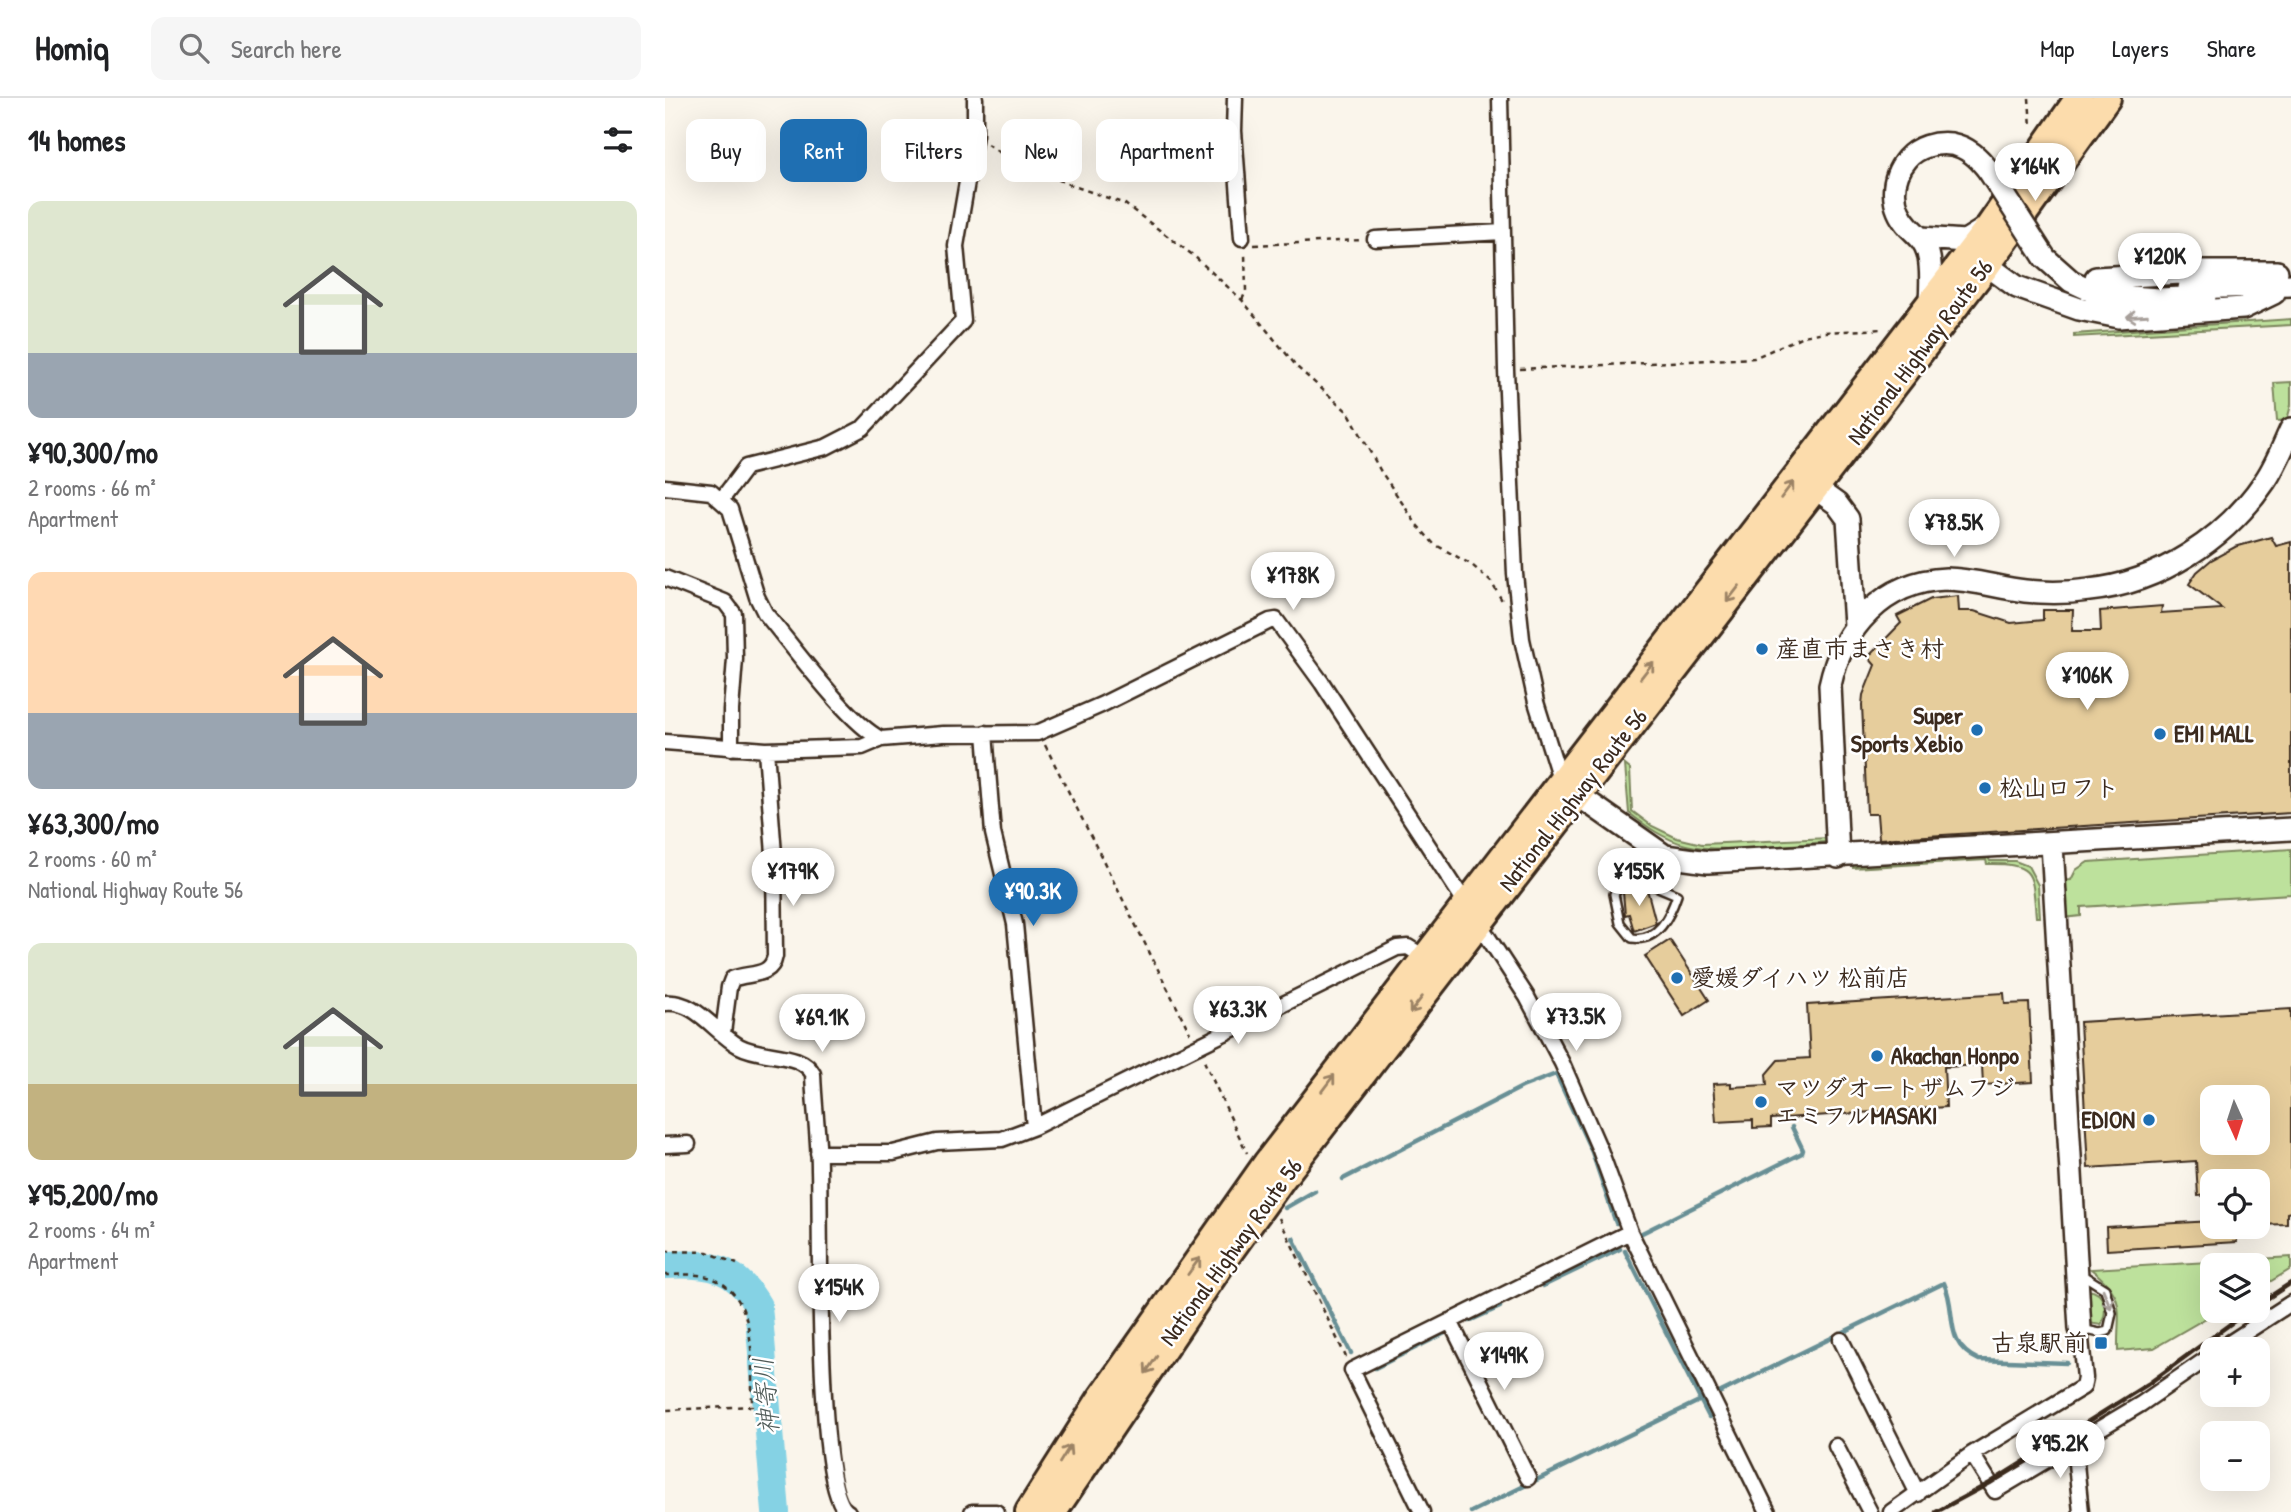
<!DOCTYPE html>
<html lang="en">
<head>
<meta charset="utf-8">
<style>
  body { margin:0; font-family:"Patrick Hand","Klee One",sans-serif; background:#f6f6f6; color:#202124; height:100vh; display:flex; flex-direction:column; font-size:26px; white-space:nowrap }
  * { box-sizing:border-box; margin:0 }
  p { font-size:23px; color:#757577 }
  .icon { flex:none; width:38px; height:38px; fill:none; stroke:currentColor; stroke-width:2; stroke-linecap:round; stroke-linejoin:round }
  .map { position:relative; flex:1; overflow:hidden }
  .details { display:flex; flex-direction:column; background:#fff; width:665px }
  .details>* { flex:none }
  .hud { position:absolute; left:21px; top:21px; width:665px; height:63px; display:flex; gap:14px }
  .needle { width:46px; rotate:177deg }
  .buttons { position:absolute; left:1535px; top:987px; display:grid; gap:14px }
  .buttons a { display:grid; place-items:center; width:70px; height:70px; border-radius:14px; background:#fff; box-shadow:0 7px 28px #0002; font-size:35px }
  .price { position:absolute; translate:-50% -60px; padding:0 16px; border-radius:24px; background:#fff; color:#222; font-size:23px; line-height:46px; filter:drop-shadow(0 2px 4px #0008) }
  .price::after { content:''; position:absolute; left:50%; top:42px; width:21px; height:16px; margin-left:-10px; background:inherit; clip-path:polygon(0 0,100% 0,50% 100%) }
  .price.on { background:#1f6fb2; color:#fff }
  ul { padding:0; list-style:none }
  li { display:grid; align-content:center; gap:14px; height:371px; padding:0 28px }
  li span { display:grid; place-items:center; height:217px; border-radius:14px; color:#555 }
  li>.icon { margin-inline-start:auto }
  span .icon { width:126px; height:126px; fill:#fffc; stroke-width:1 }
  li b { font-size:30px }
  h2 { display:flex; justify-content:space-between; align-items:center; height:84px; padding:0 28px; font-size:30px }
  .pill { padding:0 24px; border-radius:14px; background:#fff; box-shadow:0 7px 28px #0002; font-size:24px; line-height:63px }
  .pill.on { background:#1f6fb2; color:#fff }
  header { display:flex; align-items:center; gap:42px; box-sizing:border-box; height:98px; padding:0 35px; background:#fff; border-bottom:2px solid #e0e0e0 }
  header strong { font-size:33px }
  nav { display:flex; gap:38px; margin-inline-start:auto; font-size:24px }
  .search { width:490px; height:63px; background:#f6f6f6; display:flex; align-items:center; gap:18px; box-sizing:border-box; padding:0 24px; border-radius:14px; color:#757577; font-size:26px }
  main { display:flex; flex:1; min-height:0 }
  .map>svg:first-child { display:block }
  .green { fill:#bde19c; stroke:#7c865d; stroke-width:2 }
  .lines { fill:none; stroke-linecap:round; stroke-linejoin:round }
  .stream { stroke:#678f95; stroke-width:4.5 }
  .river { stroke:#85d2e4; stroke-width:28 }
  .building { fill:#e6cd9c; stroke:#3b2a1e; stroke-width:2; fill-rule:evenodd }
  .lane-casing { stroke:#3b2a1e; stroke-width:12 }
  .street-casing { stroke:#3b2a1e; stroke-width:19 }
  .secondary-casing { stroke:#3b2a1e; stroke-width:26 }
  .highway-casing { stroke:#3b2a1e; stroke-width:32 }
  .path { stroke:#3b2a1e; stroke-width:2.5; stroke-dasharray:5 5; stroke-linecap:butt }
  .lane { stroke:#fff; stroke-width:7 }
  .street { stroke:#fff; stroke-width:14 }
  .secondary { stroke:#fff; stroke-width:21 }
  .highway { stroke:#fcdcac; stroke-width:26 }
  .rail { stroke:#3b2a1e; stroke-width:4.5 }
  .secondary-bridge-casing { stroke:#3b2a1e; stroke-width:26; stroke-linecap:butt }
  .secondary-bridge { stroke:#fff; stroke-width:21 }
  .oneway { stroke:#a79f9a }
  .oneway2 { stroke:#9c8365 }
  .poi-dot { fill:#1f6fb2; stroke:#fff; stroke-width:2.5 }
  .labels { text-anchor:middle; stroke-width:5; stroke-linejoin:round; paint-order:stroke }
  .street-label { font-size:24px; fill:#3b2a1e; stroke:#fff }
  .poi-label { font-size:24px; font-weight:bold; fill:#3b2a1e; stroke:#fff; text-anchor:start }
  .water-label { font-size:26px; font-style:italic; fill:#515c59; stroke:#fff }
</style>
</head>
<body>
<header>
<strong>Homiq</strong>
<div class="search"><svg class="icon" aria-label="search" viewBox="0 0 24 24"><circle cx="10" cy="10" r="6"/><path d="M15 15l6 6"/></svg>Search here</div>
<nav><a>Map</a><a>Layers</a><a>Share</a></nav>
</header>
<main>
<section class="details">
<h2>14 homes<svg class="icon" aria-label="filters" viewBox="0 0 24 24"><path d="M4 7h16M4 17h16"/><circle cx="9" cy="7" r="2"/><circle cx="15" cy="17" r="2"/></svg></h2>
<ul>
<li><span style="background:linear-gradient(#dfe7d0 70%,#9aa5b1 0)"><svg class="icon" aria-label="home" viewBox="0 0 24 24"><path d="M3 11l9-7 9 7M6 9v11h12V9"/></svg></span><div><b>¥90,300/mo</b><p>2 rooms · 66 m²</p><p>Apartment</p></div></li>
<li><span style="background:linear-gradient(#ffd9b3 65%,#9aa5b1 0)"><svg class="icon" aria-label="home" viewBox="0 0 24 24"><path d="M3 11l9-7 9 7M6 9v11h12V9"/></svg></span><div><b>¥63,300/mo</b><p>2 rooms · 60 m²</p><p>National Highway Route 56</p></div></li>
<li><span style="background:linear-gradient(#dfe7d0 65%,#c2b280 0)"><svg class="icon" aria-label="home" viewBox="0 0 24 24"><path d="M3 11l9-7 9 7M6 9v11h12V9"/></svg></span><div><b>¥95,200/mo</b><p>2 rooms · 64 m²</p><p>Apartment</p></div></li>
</ul>
</section>
<div class="map">
<svg width="1626" height="1414" viewBox="0 0 1626 1414">
  <rect width="100%" height="100%" fill="#faf5eb"/>
  <filter id="ink" filterUnits="userSpaceOnUse"><feTurbulence type="fractalNoise" baseFrequency=".0143" numOctaves="2"/><feDisplacementMap in="SourceGraphic" scale="14" xChannelSelector="R" yChannelSelector="G"/><feConvolveMatrix kernelMatrix="1 2 1 2 8 2 1 2 1" color-interpolation-filters="sRGB"/></filter>
  <g filter="url(#ink)">
    <path class="green" d="M1626,221V227L1409,239V236Z
      M1626,284V307L1622,322L1612,323L1609,285Z
      M960,667L965,671L967,713L987,728L1012,740L1037,746L1163,740V744C1127,746 1054,756 1021,747C999,741 982,729 964,715Z
      M1626,751V796L1416,809V818L1398,820L1396,783L1406,782L1411,772L1423,764Z
      M1323,759L1325,763H1350L1363,768L1373,787L1375,819H1371C1367,776 1371,765 1322,766L1321,762L1188,770V767Z
      M1626,1159V1171L1593,1191L1592,1167H1547V1213H1553L1489,1250L1453,1253C1452,1211 1463,1201 1426,1171Z
      M1423,1192C1441,1194 1443,1213 1436,1227L1423,1225L1421,1197Z"/>
    <g class="lines">
      <path class="stream" d="M678,1081L857,989L891,976L927,1054L951,1125
        M620,1110L650,1093
        M977,1135L1137,1055L1138,1052L1127,1029
        M628,1140L686,1255
        M960,1153L1044,1319
        M878,1188L955,1151
        M804,1223L835,1209
        M710,1270L784,1233
        M1056,1294L1279,1185C1293,1216 1277,1245 1314,1262L1402,1265
        M806,1414L1036,1302"/>
      <path class="river" d="M0,1167C44,1165 69,1167 93,1208L111,1414"/>
    </g>
    <path class="building" d="M1606,439L1611,448L1626,444V715L1214,741L1212,716H1202L1197,607L1198,597L1210,567L1203,559L1236,525L1232,518L1266,501L1293,498L1294,513H1309L1346,525L1378,522V512H1408L1407,533H1436L1435,513L1497,508L1496,515L1557,511L1524,486L1532,474L1546,462L1570,449Z
      M973,790L982,791L991,825L969,833L964,816L960,817L958,794Z
      M1005,842L1044,902L1019,918L980,858Z
      M1339,895L1340,906L1364,905L1368,984L1318,987L1317,967L1279,969L1281,1009L1106,1021V1029L1088,1030V1022L1051,1024L1048,986L1066,985V989L1102,987L1101,976L1113,962L1145,960L1142,907Z
      M1626,911V1114L1622,1115V1126L1592,1127V1083H1547V1097L1533,1098L1531,1063L1423,1070L1415,924ZM1547,999H1592V1045H1547Z
      M1547,1123V1129H1571L1572,1144L1442,1152L1441,1129Z"/>
    <g class="lines">
      <defs>
        <path id="lane" d="M969,784H981L1012,797C1005,818 993,844 967,840L955,825L949,796L956,787Z
          M1416,1176L1440,1191L1447,1215L1443,1233L1435,1235L1416,1231"/>
        <path id="street" d="M570,0L569,33L577,140
          M835,0L841,272L850,476L857,541L871,604L896,684
          M710,141L838,134
          M0,389L46,394L65,411L92,499L100,515C126,546 183,625 216,641
          M57,401L81,369L161,349L198,330L298,223L291,148L310,37V0
          M0,480L60,504L69,516L70,561L66,612V650
          M320,635L328,735L350,826L369,1029
          M0,644L101,652L197,649L216,641L278,636L372,635L436,607L605,523L611,522L657,585L862,899L897,965L935,1052L965,1134L1103,1414
          M0,905C31,902 49,934 74,948C98,961 136,953 148,976C149,1008 154,1040 154,1072C156,1118 150,1399 183,1414
          M58,935L64,889L67,881C84,874 106,880 110,858L109,756L101,652
          M0,1047L23,1046
          M153,1055H228L272,1044L337,1041L369,1029L732,850L743,849L764,862
          M785,1223L863,1380
          M1176,1242L1253,1396
          M1555,1251L1626,1205
          M1409,1346L1416,1414
          M1171,1348L1205,1414
          M1307,1356L1330,1393L1476,1306L1547,1257
          M307,1414H331
          M757,1414L687,1272L965,1134
          M1226,1414L1307,1356L1418,1289L1420,1280L1415,1231"/>
        <path id="secondary" d="M1257,140L1300,143L1321,130
          M1380,160L1406,183L1436,197L1494,201L1540,199
          M1322,167L1352,189L1414,211L1454,219L1578,210L1609,195
          M1431,180L1532,174H1612
          M1524,190L1626,187
          M1265,203C1266,187 1267,170 1263,155C1259,142 1253,138 1244,129C1225,109 1225,81 1242,61C1252,49 1270,44 1286,46C1303,49 1314,60 1324,73
          M1150,390L1172,406L1183,421L1190,527
          M900,688L1000,758L1043,764L1626,731
          M1387,746L1415,1231
          M1173,759L1165,587C1177,530 1219,483 1281,481C1307,481 1334,490 1360,493C1381,495 1403,495 1424,492C1494,485 1561,441 1600,383C1611,367 1618,348 1626,331"/>
        <path id="highway" d="M364,1414L435,1302L602,1065L1324,129L1414,0
          M388,1414L562,1157L618,1079L1322,167L1442,0"/>
      </defs>
      <use href="#lane" class="lane-casing"/>
      <use href="#street" class="street-casing"/>
      <use href="#secondary" class="secondary-casing"/>
      <use href="#highway" class="highway-casing"/>
      <path class="path" d="M1364,0L1366,29
        M322,46L341,59L406,87L460,106L529,158L577,202L633,270L684,315L715,372L752,427L769,446L807,467L826,484L838,504
        M589,147L697,142
        M577,202L581,193L580,155
        M855,271L1089,260L1138,238L1159,234L1217,231
        M380,647L525,935
        M539,963L582,1055
        M614,1120L681,1259
        M0,1153L42,1154L72,1166
        M0,1177C13,1177 31,1175 43,1179C95,1194 86,1268 87,1308L0,1312"/>
      <use href="#lane" class="lane"/>
      <use href="#street" class="street"/>
      <use href="#secondary" class="secondary"/>
      <use href="#highway" class="highway"/>
      <path class="rail" d="M1592,1207L1626,1185
        M1271,1414L1325,1385L1483,1286L1583,1213"/>
      <defs>
        <path id="secondary-bridge" d="M1324,73L1380,160"/>
      </defs>
      <use href="#secondary-bridge" class="secondary-bridge-casing"/>
      <use href="#secondary-bridge" class="secondary-bridge"/>
    </g>
    <defs><path id="oneway-shaft" d="M-6 0H5M1.5-3L5.5 0L1.5 3" fill="none" stroke-width="1.6" stroke-linecap="round" stroke-linejoin="round" transform="scale(1.75)"/></defs>
    <g class="oneway">
      <use href="#oneway-shaft" transform="translate(1472 218) rotate(176)"/>
      <use href="#oneway-shaft" transform="translate(1442 1201) rotate(68)"/>
    </g>
    <g class="oneway2">
      <use href="#oneway-shaft" transform="translate(1122 392) rotate(-53)"/>
      <use href="#oneway-shaft" transform="translate(1068 496) rotate(128)"/>
      <use href="#oneway-shaft" transform="translate(982 572) rotate(-52)"/>
      <use href="#oneway-shaft" transform="translate(751 907) rotate(127)"/>
      <use href="#oneway-shaft" transform="translate(663 985) rotate(-53)"/>
      <use href="#oneway-shaft" transform="translate(529 1168) rotate(-54)"/>
      <use href="#oneway-shaft" transform="translate(486 1267) rotate(124)"/>
      <use href="#oneway-shaft" transform="translate(400 1356) rotate(-58)"/>
    </g>
  </g>
  <g class="poi-dot">
    <circle cx="1097" cy="551" r="7"/>
    <circle cx="1312" cy="632" r="7"/>
    <circle cx="1495" cy="636" r="7"/>
    <circle cx="1320" cy="690" r="7"/>
    <circle cx="1012" cy="880" r="7"/>
    <circle cx="1212" cy="958" r="7"/>
    <circle cx="1096" cy="1004" r="7"/>
    <circle cx="1484" cy="1022" r="7"/>
    <rect x="1429" y="1238" width="14" height="14" rx="3.5"/>
  </g>
  <g class="labels">
    <g class="street-label">
      <text transform="translate(1255 254) rotate(-53)" y="8">National Highway Route 56</text>
      <text transform="translate(908 702) rotate(-52)" y="8">National Highway Route 56</text>
      <text transform="translate(566 1154) rotate(-54)" y="8">National Highway Route 56</text>
    </g>
    <g class="poi-label">
      <text x="1111" y="559">産直市まさき村</text>
      <text x="1298" y="626" text-anchor="end">Super<tspan x="1298" dy="28">Sports Xebio</tspan></text>
      <text x="1509" y="644">EMI MALL</text>
      <text x="1334" y="698">松山ロフト</text>
      <text x="1026" y="888">愛媛ダイハツ 松前店</text>
      <text x="1226" y="966">Akachan Honpo</text>
      <text x="1110" y="998">マツダオートザムフジ<tspan x="1110" dy="28">エミフルMASAKI</tspan></text>
      <text x="1470" y="1030" text-anchor="end">EDION</text>
      <text x="1422" y="1253" text-anchor="end">古泉駅前</text>
    </g>
    <g class="water-label">
      <text transform="translate(101 1298) rotate(-95)" y="9">神寄川</text>
    </g>
  </g>
</svg>
<div class="buttons">
<a><svg class="needle" viewBox="-14 -14 28 28"><path d="M0-13l5 13h-10z" fill="#e53935"/><path d="M0 13l5-13h-10z" fill="#757577"/></svg></a>
<a><svg class="icon" aria-label="locate" viewBox="0 0 24 24"><circle cx="12" cy="12" r="6"/><path d="M12 2v4M12 18v4M2 12h4M18 12h4"/></svg></a>
<a><svg class="icon" aria-label="layers" viewBox="0 0 24 24"><path d="M12 4l9 5-9 5-9-5zM3 14l9 5 9-5"/></svg></a>
<a>+</a>
<a>−</a>
</div>
<b class="price" style="left:1370px;top:105px">¥164K</b>
<b class="price" style="left:1495px;top:195px">¥120K</b>
<b class="price" style="left:1289px;top:461px">¥78.5K</b>
<b class="price" style="left:628px;top:514px">¥178K</b>
<b class="price" style="left:1422px;top:614px">¥106K</b>
<b class="price" style="left:128px;top:810px">¥179K</b>
<b class="price" style="left:974px;top:810px">¥155K</b>
<b class="price on" style="left:368px;top:830px">¥90.3K</b>
<b class="price" style="left:573px;top:948px">¥63.3K</b>
<b class="price" style="left:911px;top:955px">¥73.5K</b>
<b class="price" style="left:157px;top:956px">¥69.1K</b>
<b class="price" style="left:174px;top:1226px">¥154K</b>
<b class="price" style="left:839px;top:1294px">¥149K</b>
<b class="price" style="left:1395px;top:1382px">¥95.2K</b>
<div class="hud">
<a class="pill">Buy</a>
<a class="pill on">Rent</a>
<a class="pill">Filters</a>
<a class="pill">New</a>
<a class="pill">Apartment</a>
</div>
</div>
</main>
</body>
</html>
